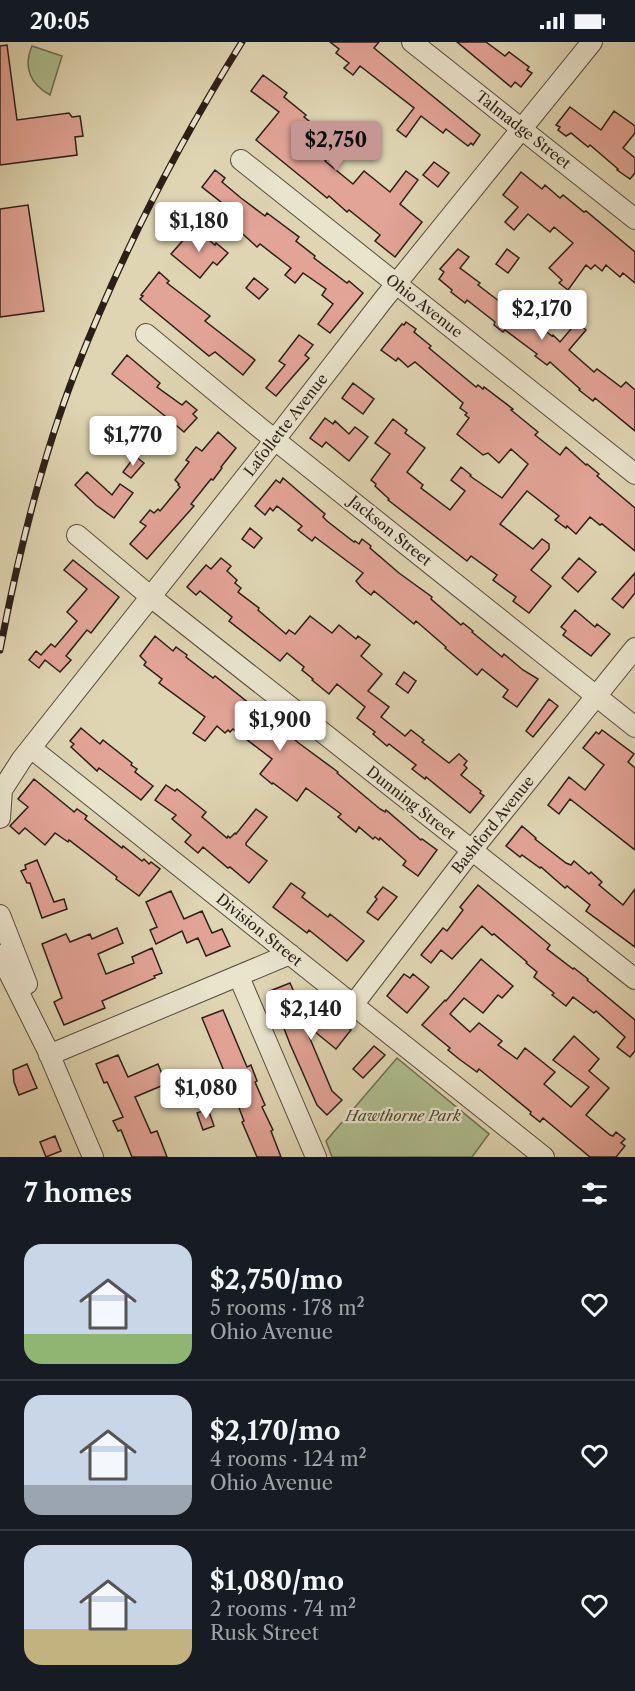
<!DOCTYPE html>
<html lang="en">
<head>
<meta charset="utf-8">
<style>
  body { margin:0; font-family:"Libre Caslon Text",serif; background:#20242c; color:#f1f3f6; height:100vh; display:flex; flex-direction:column; font-size:22px; white-space:nowrap }
  * { box-sizing:border-box; margin:0 }
  p { font-size:20px; color:#9ea1a6 }
  .icon { flex:none; width:33px; height:33px; fill:none; stroke:currentColor; stroke-width:2; stroke-linecap:round; stroke-linejoin:round }
  .map { position:relative; height:1115px; overflow:hidden }
  .panel { display:flex; flex-direction:column; background:#171b24; flex:1 }
  .panel>* { flex:none }
  .price { position:absolute; translate:-50% -51px; padding:0 14px; border-radius:6px; background:#fff; color:#222; font-size:20px; line-height:39px; filter:drop-shadow(0 2px 3px #0008) }
  .price::after { content:''; position:absolute; left:50%; top:36px; width:18px; height:14px; margin-left:-9px; background:inherit; clip-path:polygon(0 0,100% 0,50% 100%) }
  .price.selected { background:#c59692; color:#111 }
  ul { padding:0; list-style:none }
  li { display:flex; align-items:center; gap:18px; height:150px; padding:0 24px }
  li+li { border-top:2px solid #363941 }
  li span { display:grid; place-items:center; flex:none; width:168px; height:120px; border-radius:18px; color:#555 }
  li>.icon { margin-inline-start:auto }
  span .icon { width:72px; height:72px; fill:#fffc; stroke-width:1 }
  li b { font-size:26px }
  h2 { display:flex; justify-content:space-between; align-items:center; height:72px; padding:0 24px; font-size:26px }
  .status { display:flex; justify-content:space-between; align-items:center; height:42px; padding:0 30px; background:#171b24; direction:ltr }
  .status svg { height:16px; fill:currentColor }
  .map>svg:first-child { display:block }
  .green { fill:#adbe90; stroke:#6c6e54; stroke-width:1.5 }
  .building { fill:#e2a496; stroke:#2c1f17; stroke-width:1.5 }
  .lines { fill:none; stroke-linecap:round; stroke-linejoin:round }
  .minor-casing { stroke:#594c3e; stroke-width:22 }
  .minor { stroke:#eae4cd; stroke-width:20 }
  .rail-casing { stroke:#2c1f17; stroke-width:7 }
  .rail { stroke:#eae4cd; stroke-width:4.5; stroke-dasharray:14; stroke-linecap:butt }
  .labels { text-anchor:middle; stroke-width:4.5; stroke-linejoin:round; paint-order:stroke }
  .street-label { font-size:15px; fill:#2c1f17; stroke:#eae4cd }
  .park-label { font-size:15px; font-style:italic; fill:#4c4735; stroke:#eae4cd }
</style>
</head>
<body>
<div class="status"><b>20:05</b><svg viewBox="0 0 49 12"><path d="M0 12V9h3v3zM5 12V6h3v6zM10 12V3h3v9zM15 12V0h3v12zM26 1h20v11H26zM47 4h2v5h-2z"/></svg></div>
<div class="map">
<svg width="635" height="1115" viewBox="0 0 635 1115">
  <rect width="100%" height="100%" fill="#dfd5b2"/>
  <filter id="stains"><feTurbulence type="fractalNoise" baseFrequency=".00333" numOctaves="4"/><feColorMatrix values="0 0 0 0 .2 0 0 0 0 .09 0 0 0 0 .02 0 0 0 .5 -.17"/></filter>
  <radialGradient id="worn" r=".72"><stop offset=".6" stop-color="#630" stop-opacity="0"/><stop offset="1" stop-color="#630" stop-opacity=".3"/></radialGradient>
  <path class="green" d="M32,4L62,14L50,53C30,42 23,25 32,4Z
    M397,1016L489,1092L472,1115H332L326,1099Z"/>
  <path class="building" d="M330,0H379L374,6L480,93L473,103L471,101L468,104L446,87L443,91L421,74L406,95L397,88L414,66L360,24L353,33L344,26L349,21L336,11L339,7Z
    M457,0H486L505,14L509,10L529,25L527,28L532,31L521,45L515,40L511,45Z
    M7,3L17,78L69,71L72,75L80,74L83,94L75,95L77,113L0,123V4Z
    M263,33L287,51L284,55L306,73L304,75L323,90L313,103L329,115L325,119L353,142L364,129L390,150L406,129L418,138L400,162L422,180L395,215L375,199L380,193L349,168L347,170L329,154L327,156L310,142L256,98L279,70L251,49Z
    M570,65L601,88L614,69L635,84V91L623,106L635,116V131L630,137L617,128L618,127L590,103L588,105L571,91L566,94L558,88L560,85L556,83Z
    M434,120L449,131L438,145L423,133Z
    M215,128L225,136L222,140L241,156L265,174L267,171L299,195L296,199L315,214L314,216L347,241L349,239L363,251L330,291L318,282L333,262L322,253L326,247L303,231L295,241L285,233L291,226L260,202L257,205L225,176L231,168L202,145Z
    M521,130L542,147L545,143L560,156L563,153L584,170L586,169L635,210V241L623,231L620,235L606,223L602,229L595,223L591,227L586,223L568,248L559,241L562,238L549,226L573,201L554,185L550,190L528,172L514,188L505,180L518,165L503,153Z
    M28,163L44,269L0,275V167Z
    M194,186L215,203L216,201L228,211L217,223L213,220L200,236L171,212Z
    M458,207L469,215L460,226L480,241L478,243L508,266L513,259L532,275L530,277L552,294L553,293L560,300L577,280L586,288L569,308L594,330L597,327L621,345L626,340L635,348V389L595,356L593,359L579,348L580,347L550,320L547,323L535,314L537,312L505,288L503,290L494,283L495,280L467,258L465,261L451,250L452,248L439,237L444,230L440,227Z
    M507,207L519,216L508,231L496,222Z
    M159,230L169,239L167,241L210,274L205,279L255,318L243,333L215,310L209,314L140,257L143,254L141,253Z
    M254,236L268,247L259,257L246,246Z
    M406,280L416,287L414,290L431,304L429,306L476,345L478,343L483,347L484,345L513,367L511,368L538,390L535,393L560,413L566,405L586,423L587,422L599,432L597,434L635,466V509L602,482L600,483L590,475L576,492L567,484L566,486L555,478L559,474L527,449L500,482L533,507L542,497L549,502V507L531,528L551,544L529,571L513,559L516,555L493,538L497,533L471,514L467,519L388,458L389,457L375,444L376,442L371,438L390,412L375,401L393,377L407,388L405,391L425,406L407,430L423,443L421,446L450,468L465,449L451,438L461,425L471,433L470,434L502,456L528,422L511,407L499,421L488,411L483,413L457,392L469,376L465,373L467,371L460,366L463,361L415,320L408,325L398,316L396,319L381,308L402,282L404,283Z
    M299,293L313,303L305,313L309,316L276,354L266,346L285,323L279,319Z
    M127,313L160,341L157,345L182,363L186,359L197,368L193,372L197,376L184,390L165,374L112,332Z
    M353,341L374,357L363,372L342,356Z
    M325,376L333,382L335,379L349,392L355,385L368,395L349,419L326,400L322,405L310,396Z
    M218,390L236,406L221,425L222,426L213,438L211,437L191,462L194,464L147,517L130,502L146,484L140,480L150,468L154,471L158,467L160,469L180,445L178,443L179,442L175,438L189,420L186,418L196,405L202,409Z
    M135,414L144,421L131,436L123,430Z
    M87,430L112,453L120,442L133,451L114,476L96,463L75,443Z
    M283,436L325,472L323,475L327,479L354,500L355,499L359,502L362,497L371,504L370,506L399,531L432,555L431,557L461,583L463,581L473,589L472,590L502,615L504,612L523,628L538,637L517,665L503,655L508,648L482,627L477,633L445,606L446,605L416,579L414,582L374,549L371,553L361,545L356,539L363,531L315,495L312,499L298,488L302,484L277,464L273,469L270,466L265,473L255,464L276,438L280,441Z
    M250,486L262,496L254,506L242,497Z
    M221,516L231,524L227,529L237,538L235,541L241,546L238,550L259,566L258,568L286,592L289,588L295,592L310,574L332,591L339,583L356,597L358,594L370,603L361,614L382,632L368,649L389,665L381,675L405,694L411,688L424,698L422,700L449,721L459,712L467,719L464,723L467,726L461,733L481,749L480,751L484,754L470,771L426,735L425,737L412,727L416,723L389,702L387,704L373,692L375,690L357,676L365,665L337,642L329,652L312,638L313,637L302,628L304,625L287,611L280,619L229,579L232,575L200,549L196,553L187,545L206,523L211,527Z
    M579,516L596,530L578,550L562,536Z
    M73,518L119,555L91,591L87,588L66,614L71,618L60,630L45,618L39,626L29,618L36,609L41,613L51,602L55,605L77,579L67,570L87,547L64,528Z
    M635,531V551L623,566L612,557Z
    M575,568L595,585L597,582L610,592L591,614L563,593L566,589L561,585Z
    M155,594L173,609L176,605L187,613L186,615L213,636L215,634L260,670L261,669L275,680L274,681L300,702L338,730L337,731L380,767L385,770L386,768L421,798L422,797L437,808L418,834L403,823L406,819L380,796L379,798L375,795L373,797L359,785L356,790L338,775L341,772L306,746L297,759L273,741L272,742L260,732L272,717L233,687L230,690L228,688L225,691L217,684L205,699L193,691L205,675L159,641L162,637L144,623L146,620L140,614Z
    M404,630L416,639L408,651L396,642Z
    M549,657L558,664L533,695L526,689Z
    M81,686L100,702L103,698L132,721L131,723L137,727L135,730L153,744L141,758L99,726L97,729L71,705L74,702L70,699Z
    M602,688L634,712L628,720L635,726V808L570,757L559,772L548,763L569,735L585,748L604,723L583,706L596,690L599,692Z
    M34,737L73,769L74,770L77,767L87,774L85,777L122,806L123,804L142,819L144,817L149,822L151,820L160,827L139,854L116,837L117,835L69,798L68,800L55,791L45,803L25,786L19,792L10,784L28,765L18,757Z
    M166,743L175,749L177,747L206,770L202,775L227,796L228,794L230,796L235,791L236,792L256,767L267,775L246,801V803L267,819L249,841L230,825L228,826L203,805L198,811L185,800L191,793L172,777L176,773L155,758Z
    M522,784L536,796L535,797L566,821L571,823L574,819L589,832L591,830L602,840L599,843L623,863L635,847V905L586,869L590,863L567,844L565,846L541,825L540,826L522,813L520,815L506,804Z
    M37,818L54,860L64,857L67,867L42,876L30,841H27L21,829L26,827L25,823Z
    M291,841L305,851L302,855L328,875L330,872L364,899L347,919L309,888L307,891L273,865Z
    M478,843L550,903L547,907L573,927L574,926L588,937L587,938L635,978V1009L630,1015L617,1005L625,995L596,969L594,971L573,955L566,964L552,953L554,951L534,935L537,930L526,921L527,920L494,892L492,893L482,884L452,917L441,908L431,921L421,913L443,886L447,889L463,868L460,865Z
    M383,845L397,855L378,878L367,870L377,857L375,855Z
    M171,849L184,877L202,869L212,891L222,887L230,904L206,914L198,896L187,901L182,889L156,902L150,888L157,885L146,860Z
    M117,886L123,901L98,912L106,932L134,921L132,915L152,906L162,931L154,934L155,936L102,959L105,966L64,983L54,960L62,956L42,902L66,892L70,900L90,892L92,897Z
    M481,917L513,944L502,956L498,953L483,971L464,956L450,972L470,990L479,981L502,999L498,1003L517,1017L525,1006L555,1030L544,1042L571,1065L589,1045L553,1018L574,994L599,1017L589,1029L609,1046L586,1073L610,1093L613,1094L616,1090L625,1097L621,1101L625,1104L616,1115H590L543,1076L540,1080L530,1072L531,1070L479,1027L477,1030L459,1017L448,1008L450,1006L422,983L445,958L446,959Z
    M404,932L410,936L413,932L429,945L407,971L387,954Z
    M290,941L304,972L314,959L336,976L339,972L350,981L347,985L351,988L336,1007L303,980L332,1049L342,1058L327,1073L317,1063L290,1002L280,976L281,975L270,949Z
    M223,968L247,1025L251,1023L257,1039L255,1040L265,1063L262,1065L273,1088L271,1089L281,1115H257L242,1080L244,1079L236,1058L202,976Z
    M374,1004L385,1013L363,1036L353,1027Z
    M118,1013L128,1035L158,1022L166,1042L135,1055L151,1091L157,1089L167,1115H132L121,1088L118,1089L113,1079L123,1075L107,1040L104,1041L96,1022Z
    M27,1022L37,1046L19,1053L14,1040L13,1028Z
    M208,1067L214,1084L203,1088L197,1071Z
    M55,1094L61,1109L46,1115L40,1100Z"/>
  <g class="lines">
    <defs>
      <path id="minor" d="M412,0L635,177
        M241,118L635,432
        M146,292L260,386L635,685
        M77,493L151,555L635,937
        M31,706L544,1115
        M0,776L2,748L22,717L263,413L383,258L592,0
        M0,873L27,942
        M0,913L47,1007L93,1115
        M239,935L316,1115
        M353,963L472,808L635,606
        M49,1013L290,912"/>
    </defs>
    <use href="#minor" class="minor-casing"/>
    <use href="#minor" class="minor"/>
    <defs>
      <path id="rail" d="M0,608C18,513 41,418 76,328C121,213 177,104 242,0"/>
    </defs>
    <use href="#rail" class="rail-casing"/>
    <use href="#rail" class="rail"/>
  </g>
  <g class="labels">
    <g class="street-label">
      <text transform="translate(523 88) rotate(38)" y="5">Talmadge Street</text>
      <text transform="translate(424 264) rotate(38)" y="5">Ohio Avenue</text>
      <text transform="translate(286 383) rotate(-52)" y="5">Lafollette Avenue</text>
      <text transform="translate(390 489) rotate(39)" y="5">Jackson Street</text>
      <text transform="translate(411 761) rotate(38)" y="5">Dunning Street</text>
      <text transform="translate(493 783) rotate(-51)" y="5">Bashford Avenue</text>
      <text transform="translate(259 888) rotate(39)" y="5">Division Street</text>
    </g>
    <g class="park-label">
      <text x="403" y="1079">Hawthorne Park</text>
    </g>
  </g>
  <rect width="100%" height="100%" filter="url(#stains)"/>
  <rect width="100%" height="100%" fill="url(#worn)"/>
</svg>
<b class="price selected" style="left:336px;top:130px">$2,750</b>
<b class="price" style="left:199px;top:211px">$1,180</b>
<b class="price" style="left:542px;top:299px">$2,170</b>
<b class="price" style="left:133px;top:425px">$1,770</b>
<b class="price" style="left:280px;top:710px">$1,900</b>
<b class="price" style="left:311px;top:999px">$2,140</b>
<b class="price" style="left:206px;top:1078px">$1,080</b>
</div>
<section class="panel">
<h2>7 homes<svg class="icon" aria-label="filters" viewBox="0 0 24 24"><path d="M4 7h16M4 17h16"/><circle cx="9" cy="7" r="2"/><circle cx="15" cy="17" r="2"/></svg></h2>
<ul>
<li><span style="background:linear-gradient(#c9d6e8 75%,#8fb573 0)"><svg class="icon" aria-label="home" viewBox="0 0 24 24"><path d="M3 11l9-7 9 7M6 9v11h12V9"/></svg></span><div><b>$2,750/mo</b><p>5 rooms · 178 m²</p><p>Ohio Avenue</p></div><svg class="icon" aria-label="heart" viewBox="0 0 24 24"><path d="M12 20l-8-8c-3-5 5-10 8-4 3-6 11-1 8 4z"/></svg></li>
<li><span style="background:linear-gradient(#c9d6e8 75%,#9aa5b1 0)"><svg class="icon" aria-label="home" viewBox="0 0 24 24"><path d="M3 11l9-7 9 7M6 9v11h12V9"/></svg></span><div><b>$2,170/mo</b><p>4 rooms · 124 m²</p><p>Ohio Avenue</p></div><svg class="icon" aria-label="heart" viewBox="0 0 24 24"><path d="M12 20l-8-8c-3-5 5-10 8-4 3-6 11-1 8 4z"/></svg></li>
<li><span style="background:linear-gradient(#c9d6e8 70%,#c2b280 0)"><svg class="icon" aria-label="home" viewBox="0 0 24 24"><path d="M3 11l9-7 9 7M6 9v11h12V9"/></svg></span><div><b>$1,080/mo</b><p>2 rooms · 74 m²</p><p>Rusk Street</p></div><svg class="icon" aria-label="heart" viewBox="0 0 24 24"><path d="M12 20l-8-8c-3-5 5-10 8-4 3-6 11-1 8 4z"/></svg></li>
</ul>
</section>
</body>
</html>
